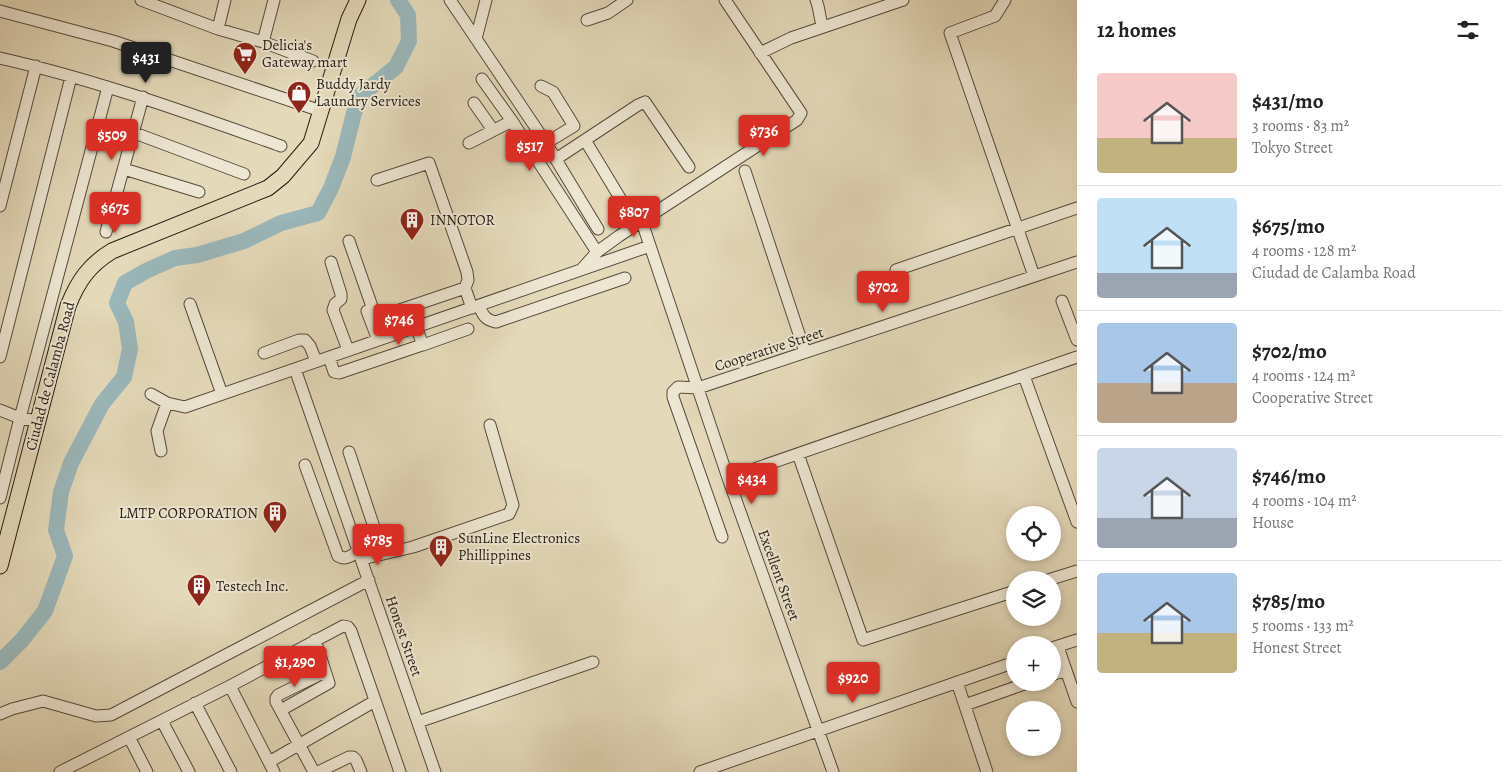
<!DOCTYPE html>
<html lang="en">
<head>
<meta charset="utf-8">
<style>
  body { margin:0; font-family:Alegreya,serif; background:#f2f2f2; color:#222; height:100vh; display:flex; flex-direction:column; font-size:19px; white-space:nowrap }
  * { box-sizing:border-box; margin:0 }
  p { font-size:16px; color:#767676 }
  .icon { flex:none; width:28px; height:28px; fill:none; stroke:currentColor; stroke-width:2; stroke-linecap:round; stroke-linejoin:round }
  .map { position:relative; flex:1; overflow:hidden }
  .side { display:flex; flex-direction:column; background:#fff; width:425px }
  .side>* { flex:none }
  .fabs { position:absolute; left:1006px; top:506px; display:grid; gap:10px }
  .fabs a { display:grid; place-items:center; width:55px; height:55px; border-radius:50%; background:#fff; box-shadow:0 2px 8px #0003; font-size:25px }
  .price { position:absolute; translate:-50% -42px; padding:0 11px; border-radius:5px; background:#d93025; color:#fff; font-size:16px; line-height:32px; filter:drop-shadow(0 1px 2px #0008) }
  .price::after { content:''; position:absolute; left:50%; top:30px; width:15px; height:11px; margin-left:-8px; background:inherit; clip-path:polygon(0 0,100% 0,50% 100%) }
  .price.current { background:#222; color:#fff }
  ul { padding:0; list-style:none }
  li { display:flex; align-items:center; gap:15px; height:125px; padding:0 20px }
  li+li { border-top:1px solid #e0e0e0 }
  li span { display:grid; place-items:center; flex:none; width:140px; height:100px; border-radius:5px; color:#555 }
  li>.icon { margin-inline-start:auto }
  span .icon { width:60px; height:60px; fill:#fffc; stroke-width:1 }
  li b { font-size:21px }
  h2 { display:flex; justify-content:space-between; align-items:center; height:60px; padding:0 20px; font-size:21px }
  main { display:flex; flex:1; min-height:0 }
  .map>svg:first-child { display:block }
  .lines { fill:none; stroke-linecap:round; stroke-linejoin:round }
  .river { stroke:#9ab7ba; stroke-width:16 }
  .minor-casing { stroke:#564a3c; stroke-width:13 }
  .major-casing { stroke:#261b13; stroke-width:17 }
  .minor { stroke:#ede6d2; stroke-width:11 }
  .major { stroke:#e4d9b9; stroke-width:15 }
  .labels { text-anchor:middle; stroke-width:4; stroke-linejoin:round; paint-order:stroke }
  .poi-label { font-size:15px; fill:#261b13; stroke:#ede6d2; text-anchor:start }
  .street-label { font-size:15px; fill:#261b13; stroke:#ede6d2 }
</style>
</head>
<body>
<main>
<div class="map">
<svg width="1077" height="772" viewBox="0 0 1077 772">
  <rect width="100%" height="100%" fill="#e4d9b9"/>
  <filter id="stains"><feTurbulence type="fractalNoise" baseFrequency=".004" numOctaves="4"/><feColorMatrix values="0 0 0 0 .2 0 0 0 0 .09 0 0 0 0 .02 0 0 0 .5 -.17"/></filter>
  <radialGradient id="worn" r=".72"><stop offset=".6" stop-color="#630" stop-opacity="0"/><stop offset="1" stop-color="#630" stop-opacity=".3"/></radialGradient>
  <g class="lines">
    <path class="river" d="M0,662L22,640L45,611L65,556L56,530L61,492L71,463L102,404L124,377L130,349L126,322L117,303L125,283L146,271L175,258L197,255L244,241L281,223L318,213L331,188L343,157L354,113L362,94L396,67L409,41L408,15L398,0"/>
    <defs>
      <path id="minor" d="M141,0L218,29L263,42L313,61
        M450,0L546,143L598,229
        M816,0C820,9 819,18 823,27
        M1005,0L995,16L950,33L1034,276
        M0,11L113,41L321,111
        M587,20L608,13L627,0
        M218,29L225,0
        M476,39L486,0
        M263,42L274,0
        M760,53L791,38L903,0
        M0,58C97,80 188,113 281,146
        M482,79L512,121L597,252
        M541,86L553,92L574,126L546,143
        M474,103L493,130
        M132,132L244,174
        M585,140L620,198L621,208
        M469,143L512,121
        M556,159L638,105L645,102L689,167
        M124,169L199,192
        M745,171L805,352
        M377,180L429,163L467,272L468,280L465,288L472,308
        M0,206L36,66
        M642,222L728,478L833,772
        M106,232L143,97
        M349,241L376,318L465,288
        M331,262L341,294V299L335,304L333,310L348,350
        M582,269L597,252L619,236L797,120L801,113L725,0
        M896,270L1077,208
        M1062,301L1077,340
        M190,304L222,394
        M479,306C483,315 485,320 496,322L625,278
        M367,311L378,340
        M423,345L468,329
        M264,353L299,340H305L310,346L316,361
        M0,357L71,77
        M329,357L334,372L339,373L419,346L423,345L416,327
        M295,369L435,772
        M1024,376L1077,522
        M151,394L167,403L185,407L650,246
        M0,410L20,418L37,421
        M161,451L157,431L167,403
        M349,452L383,554
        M798,454L863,640L1015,591
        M305,465L338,556C346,561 352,555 359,551
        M728,478L1077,357
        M0,498L20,418L108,87
        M722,537L673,397V392L678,387L698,388L1077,262
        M362,559L413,547L509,514L513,505L490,425
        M1048,580L1077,571
        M1058,647L1077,702
        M1052,648L1077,640
        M1052,675L1066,670
        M957,682L987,772
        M230,686L274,772
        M195,703L231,772
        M965,705L1030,682
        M281,710L329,683L315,640
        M0,714L12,709L43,701L96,716L111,715L369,580
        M162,721L189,772
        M418,722L593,662
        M129,737L147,772
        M269,762L375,701
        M60,772L230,686L343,626L348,627L351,631L400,772
        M314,772L276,702V698L278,695L325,672
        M318,772L349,757H353L356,760L361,772
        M700,772L1015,662"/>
      <path id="major" d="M0,566L68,306C78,281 89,265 112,251L268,188L283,176L311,143L349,19L358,0"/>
    </defs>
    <use href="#minor" class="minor-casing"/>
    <use href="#major" class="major-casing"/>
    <use href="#minor" class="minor"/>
    <use href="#major" class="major"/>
  </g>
  <defs>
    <symbol id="supermarket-pin" viewBox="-11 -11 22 30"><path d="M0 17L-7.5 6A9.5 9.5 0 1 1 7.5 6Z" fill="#8f2418" stroke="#ede6d2"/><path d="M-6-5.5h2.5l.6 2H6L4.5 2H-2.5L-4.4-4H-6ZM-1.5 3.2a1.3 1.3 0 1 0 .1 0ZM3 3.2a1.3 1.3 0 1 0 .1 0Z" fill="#fff"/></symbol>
    <symbol id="shop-pin" viewBox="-11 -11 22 30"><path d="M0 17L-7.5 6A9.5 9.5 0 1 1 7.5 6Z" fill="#8f2418" stroke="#ede6d2"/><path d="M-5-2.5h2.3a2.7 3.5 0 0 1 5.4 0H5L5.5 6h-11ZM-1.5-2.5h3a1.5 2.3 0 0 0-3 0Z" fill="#fff"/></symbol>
    <symbol id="building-pin" viewBox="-11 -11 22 30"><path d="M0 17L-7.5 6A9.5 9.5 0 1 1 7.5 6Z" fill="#8f2418" stroke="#ede6d2"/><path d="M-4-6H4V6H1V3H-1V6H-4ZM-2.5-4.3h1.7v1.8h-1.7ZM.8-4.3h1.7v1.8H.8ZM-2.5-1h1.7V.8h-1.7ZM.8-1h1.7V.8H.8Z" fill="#fff"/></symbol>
  </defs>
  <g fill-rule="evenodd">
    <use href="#supermarket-pin" x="231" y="40" width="28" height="38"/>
    <use href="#shop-pin" x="285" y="79" width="28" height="38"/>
    <use href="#building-pin" x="398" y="206" width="28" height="38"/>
    <use href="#building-pin" x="261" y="499" width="28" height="38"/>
    <use href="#building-pin" x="427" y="533" width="28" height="38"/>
    <use href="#building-pin" x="185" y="572" width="28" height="38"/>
  </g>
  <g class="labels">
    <g class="poi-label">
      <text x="262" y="50">Delicia's<tspan x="262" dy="17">Gateway mart</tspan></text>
      <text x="316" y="89">Buddy Jardy<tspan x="316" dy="17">Laundry Services</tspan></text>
      <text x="430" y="225">INNOTOR</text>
      <text x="258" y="518" text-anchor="end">LMTP CORPORATION</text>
      <text x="458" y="543">SunLine Electronics<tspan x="458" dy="17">Phillippines</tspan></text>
      <text x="216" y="591">Testech Inc.</text>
    </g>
    <g class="street-label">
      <text transform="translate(769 349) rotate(-18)" y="5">Cooperative Street</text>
      <text transform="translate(50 376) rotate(-75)" y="5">Ciudad de Calamba Road</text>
      <text transform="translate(779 575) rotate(70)" y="5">Excellent Street</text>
      <text transform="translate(404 636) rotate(71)" y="5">Honest Street</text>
    </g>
  </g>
  <rect width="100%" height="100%" filter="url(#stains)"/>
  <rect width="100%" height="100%" fill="url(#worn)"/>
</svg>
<div class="fabs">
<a><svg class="icon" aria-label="locate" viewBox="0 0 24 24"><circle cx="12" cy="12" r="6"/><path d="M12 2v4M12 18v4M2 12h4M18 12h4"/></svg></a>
<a><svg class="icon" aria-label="layers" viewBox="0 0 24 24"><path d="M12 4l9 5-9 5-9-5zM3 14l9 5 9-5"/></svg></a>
<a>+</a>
<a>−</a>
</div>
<b class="price current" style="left:146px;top:84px">$431</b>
<b class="price" style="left:764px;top:157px">$736</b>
<b class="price" style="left:112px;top:161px">$509</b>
<b class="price" style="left:530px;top:172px">$517</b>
<b class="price" style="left:115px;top:234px">$675</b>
<b class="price" style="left:634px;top:238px">$807</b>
<b class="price" style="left:883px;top:313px">$702</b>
<b class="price" style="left:399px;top:346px">$746</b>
<b class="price" style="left:752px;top:505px">$434</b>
<b class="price" style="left:378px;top:566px">$785</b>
<b class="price" style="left:295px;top:688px">$1,290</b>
<b class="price" style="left:853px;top:704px">$920</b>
</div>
<section class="side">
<h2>12 homes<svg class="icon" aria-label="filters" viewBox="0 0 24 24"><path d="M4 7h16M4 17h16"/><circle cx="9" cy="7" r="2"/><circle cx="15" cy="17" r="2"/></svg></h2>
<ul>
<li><span style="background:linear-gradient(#f6c9c9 65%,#c2b280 0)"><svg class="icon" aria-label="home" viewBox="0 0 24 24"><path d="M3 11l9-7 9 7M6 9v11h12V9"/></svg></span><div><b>$431/mo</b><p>3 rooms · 83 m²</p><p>Tokyo Street</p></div></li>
<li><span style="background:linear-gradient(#bfe0f5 75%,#9aa5b1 0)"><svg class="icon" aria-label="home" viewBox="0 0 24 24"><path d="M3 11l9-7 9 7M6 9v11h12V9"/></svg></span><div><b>$675/mo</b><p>4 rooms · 128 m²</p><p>Ciudad de Calamba Road</p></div></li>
<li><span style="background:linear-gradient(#a9c7e8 60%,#b9a48a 0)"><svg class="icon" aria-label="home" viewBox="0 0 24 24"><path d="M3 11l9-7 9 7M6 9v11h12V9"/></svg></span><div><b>$702/mo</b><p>4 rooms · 124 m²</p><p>Cooperative Street</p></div></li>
<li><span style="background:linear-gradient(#c9d6e8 70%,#9aa5b1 0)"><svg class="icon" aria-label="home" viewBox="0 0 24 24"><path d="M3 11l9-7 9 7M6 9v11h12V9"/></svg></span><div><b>$746/mo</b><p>4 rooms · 104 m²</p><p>House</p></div></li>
<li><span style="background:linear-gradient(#a9c7e8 60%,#c2b280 0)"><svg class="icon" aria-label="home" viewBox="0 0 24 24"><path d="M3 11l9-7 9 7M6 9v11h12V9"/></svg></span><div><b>$785/mo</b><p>5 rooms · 133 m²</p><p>Honest Street</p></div></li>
</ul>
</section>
</main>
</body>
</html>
